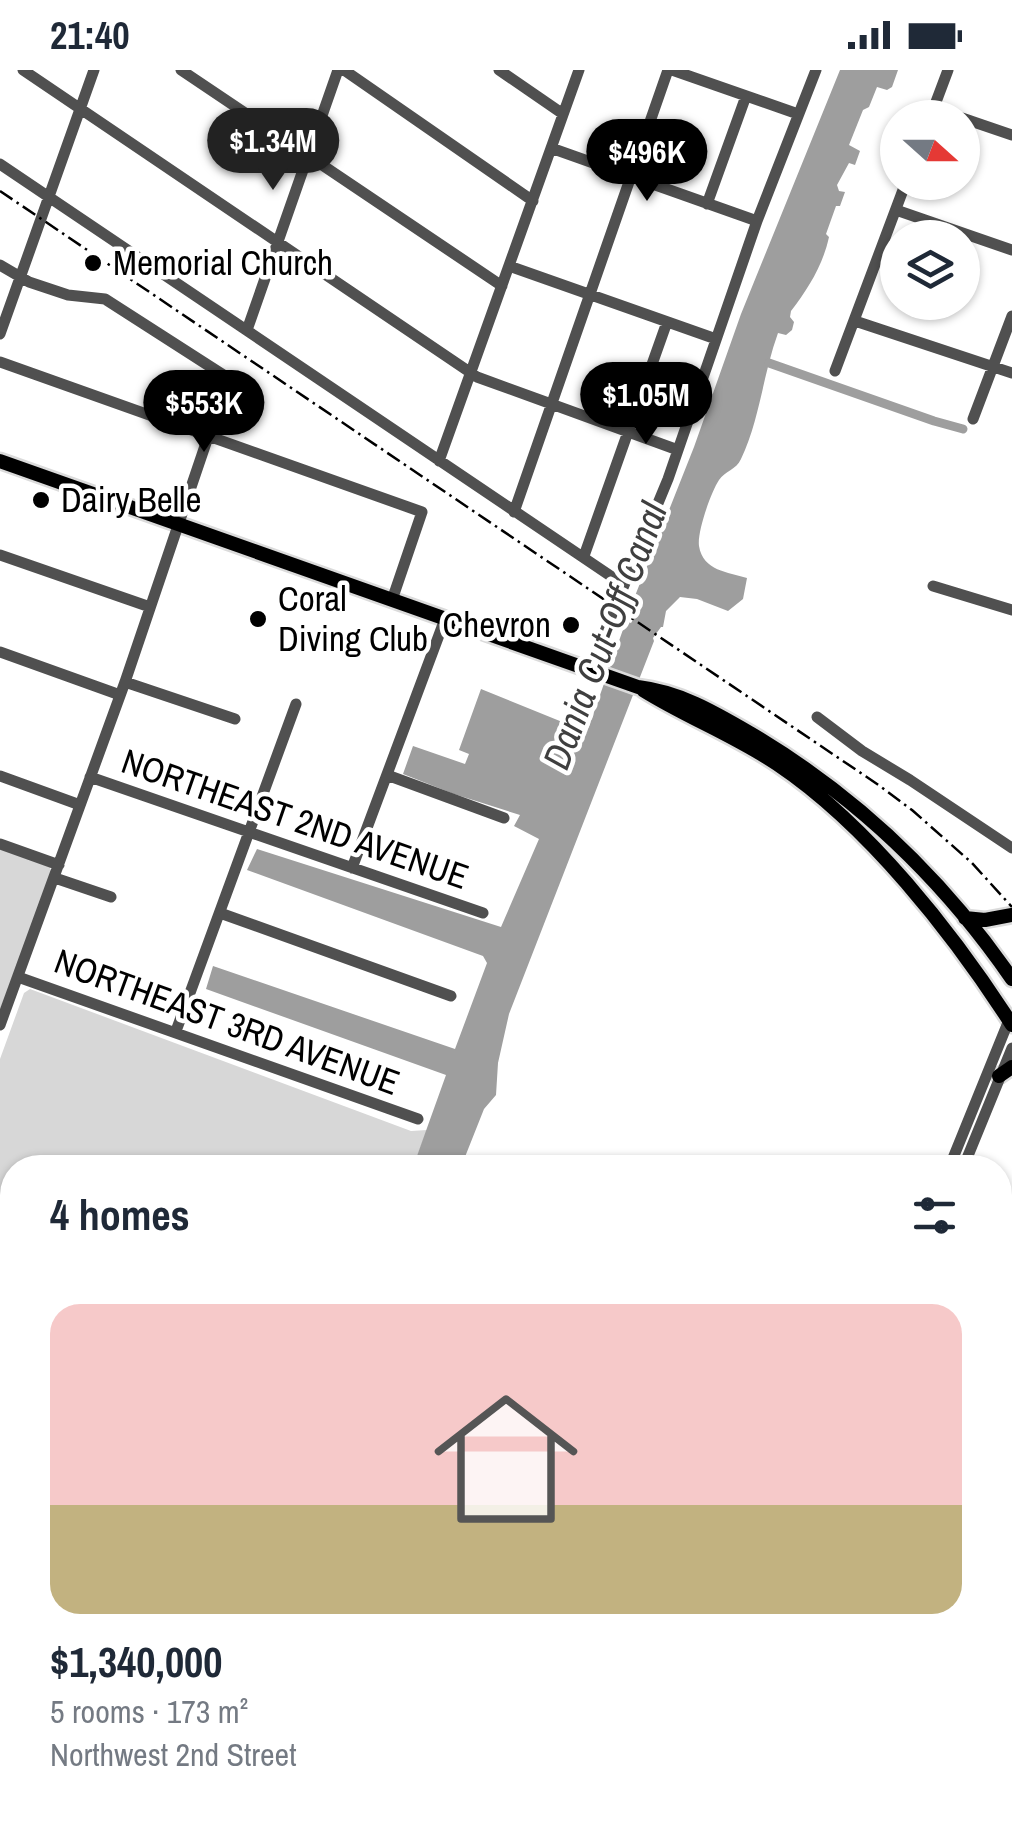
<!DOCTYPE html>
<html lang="en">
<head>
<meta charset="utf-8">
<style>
  body { margin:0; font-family:"Archivo Narrow",sans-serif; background:#f2f2f3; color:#1f2937; height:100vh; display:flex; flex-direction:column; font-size:38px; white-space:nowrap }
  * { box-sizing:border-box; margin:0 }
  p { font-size:32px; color:#747a83 }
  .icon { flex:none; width:55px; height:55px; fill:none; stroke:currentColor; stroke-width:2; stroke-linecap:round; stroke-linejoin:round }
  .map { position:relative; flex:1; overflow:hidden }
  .sheet { position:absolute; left:0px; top:1085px; width:1012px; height:670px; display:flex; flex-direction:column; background:#fff; border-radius:40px 40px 0 0; box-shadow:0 2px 8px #0004 }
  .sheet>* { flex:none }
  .needle { width:65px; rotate:111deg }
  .fabs { position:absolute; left:880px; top:30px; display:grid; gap:20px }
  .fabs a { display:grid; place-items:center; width:100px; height:100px; border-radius:50%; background:#fff; box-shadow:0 2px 8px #0004; font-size:50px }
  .price { position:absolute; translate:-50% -85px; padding:0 22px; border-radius:35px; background:#000; color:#fff; font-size:32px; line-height:65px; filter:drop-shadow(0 2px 5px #0008) }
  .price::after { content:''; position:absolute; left:50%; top:60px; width:30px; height:22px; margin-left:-15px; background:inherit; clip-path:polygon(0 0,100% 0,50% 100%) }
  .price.active { background:#222; color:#fff }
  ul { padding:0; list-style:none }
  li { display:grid; align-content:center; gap:20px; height:530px; padding:0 50px }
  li+li { border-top:2px solid #e0e1e3 }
  li span { display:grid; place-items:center; height:310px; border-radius:30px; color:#555 }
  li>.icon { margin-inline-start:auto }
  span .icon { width:180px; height:180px; fill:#fffc; stroke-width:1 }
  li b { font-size:42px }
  h2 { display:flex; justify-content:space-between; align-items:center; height:120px; padding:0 50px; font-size:42px }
  .status { display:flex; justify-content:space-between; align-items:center; height:70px; padding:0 50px; background:#fff; direction:ltr }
  .status svg { height:28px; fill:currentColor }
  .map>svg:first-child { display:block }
  .green { fill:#d7d7d7 }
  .water { fill:#9e9e9e }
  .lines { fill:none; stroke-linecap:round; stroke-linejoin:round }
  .canal { stroke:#9e9e9e; stroke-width:9 }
  .major-casing { stroke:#dbdbdb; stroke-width:19 }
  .minor { stroke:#505050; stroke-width:11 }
  .major { stroke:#000; stroke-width:14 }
  .rail { stroke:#000; stroke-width:2.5; stroke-dasharray:15 5 2.5 5; stroke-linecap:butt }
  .poi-dot { fill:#000; stroke:#fff; stroke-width:4 }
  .labels { text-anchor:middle; stroke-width:9; stroke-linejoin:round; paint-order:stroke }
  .poi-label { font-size:35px; fill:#000; stroke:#fff; text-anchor:start }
  .street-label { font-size:35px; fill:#000; stroke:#fff }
  .water-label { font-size:38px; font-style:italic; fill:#3f3f3f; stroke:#fff }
</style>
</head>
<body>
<div class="status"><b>21:40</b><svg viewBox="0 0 49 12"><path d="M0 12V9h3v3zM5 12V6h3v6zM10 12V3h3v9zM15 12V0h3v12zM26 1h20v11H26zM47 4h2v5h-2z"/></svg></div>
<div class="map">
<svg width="1012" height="1755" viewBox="0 0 1012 1755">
  <rect width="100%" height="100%" fill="#fff"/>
  <path class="green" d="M0,777L50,797L51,803L0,940Z
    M30,919L411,1061L427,1060L413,1097L12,1098V1256L0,1252V989L24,923Z
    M1000,1267L1012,1272V1509L1000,1505Z
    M1000,1535L1012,1539V1737L1005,1755H810L815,1743L1000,1742Z"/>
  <path class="water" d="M840,0H898L892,17L887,20L877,17L869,37L863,40L849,75L860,81L855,95L849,93L837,115L839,121L845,122L840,136H836L826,164L829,167C823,195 808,219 791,241L790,247L794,252L792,260L786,265L778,263C763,304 760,349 741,389C736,400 725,401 719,410C711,422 697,462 699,476C703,501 728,502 747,508L743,529L728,541L697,529L680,527L666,541L663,557H661L653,568L654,571L509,944L498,993L496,1025L484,1039L461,1097H413L446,1005L206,919L213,896L455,979L487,893L483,886L247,800L257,779L501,857L539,769L514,756L520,745L454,724L403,704L413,676L465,694L469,684L459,680L481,619L587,662L626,551L631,553L638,542L631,536L694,377L741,244Z
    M3,1700L12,1703V1742L121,1743L156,1755H0V1708Z
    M186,1742L268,1743L299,1754L181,1755Z"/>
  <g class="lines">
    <path class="canal" d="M769,293L934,351L963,359"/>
    <defs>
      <path id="major" d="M0,391L638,617C680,622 714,642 750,663C855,725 943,809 1012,909
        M643,620C686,647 734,665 777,694C868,755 953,863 1012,955
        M965,848L985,850L1012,845
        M999,1006L1012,997"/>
    </defs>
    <use href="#major" class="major-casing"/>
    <path class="minor" d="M23,0L477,307L678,380
      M181,0L502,216
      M344,0L533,131
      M499,0L563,44
      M672,0L798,44
      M934,38L961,48
      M930,48L948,0
      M962,48L1012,65
      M551,78L757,151
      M0,94L624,515
      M707,134L746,26
      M896,140L1012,180
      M0,195L29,212L68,225L105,229L228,308L125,612L0,955
      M509,196L716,269
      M855,251L1012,303
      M247,260L338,0
      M0,264L94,0
      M0,292L422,442L392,530
      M835,301L906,112
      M973,349L1012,246
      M439,391L579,0
      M514,442L668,0
      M0,485L150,537
      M584,486L667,252
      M933,516L1012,540
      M0,582L120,625
      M589,600L668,409L757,151L816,0
      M125,612L235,649
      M817,647L862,681L910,710L1012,778
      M387,705L504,748
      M0,706L80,735
      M90,707L483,843
      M0,774L59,795
      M352,798L445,549
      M55,808L111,827
      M220,843L451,926
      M18,907L418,1049
      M176,961L296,634
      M949,1098L1009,950
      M963,1098L1012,978
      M0,1416L12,1420
      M0,1636L12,1600
      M0,1647L12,1652
      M568,1755L572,1742
      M703,1755L708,1742"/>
    <use href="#major" class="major"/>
    <path class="rail" d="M0,121L880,716L912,740L972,793L1012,837"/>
  </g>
  <g class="poi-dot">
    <circle cx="93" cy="193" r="10"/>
    <circle cx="41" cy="430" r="10"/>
    <circle cx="258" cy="549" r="10"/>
    <circle cx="571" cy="555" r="10"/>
  </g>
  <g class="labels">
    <g class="poi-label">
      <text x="113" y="205">Memorial Church</text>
      <text x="61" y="442">Dairy Belle</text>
      <text x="278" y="541">Coral<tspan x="278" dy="40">Diving Club</tspan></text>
      <text x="551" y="567" text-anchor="end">Chevron</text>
    </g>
    <g class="street-label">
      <text transform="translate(295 749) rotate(19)" y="12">NORTHEAST 2ND AVENUE</text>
      <text transform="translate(227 952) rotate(20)" y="12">NORTHEAST 3RD AVENUE</text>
    </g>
    <g class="water-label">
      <text transform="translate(605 566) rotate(-69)" y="13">Dania Cut-Off Canal</text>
    </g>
  </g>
</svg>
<div class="fabs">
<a><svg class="needle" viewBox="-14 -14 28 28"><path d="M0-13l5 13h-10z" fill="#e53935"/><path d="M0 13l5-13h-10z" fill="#747a83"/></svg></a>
<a><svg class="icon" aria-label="layers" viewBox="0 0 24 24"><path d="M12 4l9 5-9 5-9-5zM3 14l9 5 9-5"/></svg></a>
</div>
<b class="price active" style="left:273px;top:123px">$1.34M</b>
<b class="price" style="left:647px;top:134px">$496K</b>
<b class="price" style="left:646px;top:377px">$1.05M</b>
<b class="price" style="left:204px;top:385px">$553K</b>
<section class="sheet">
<h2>4 homes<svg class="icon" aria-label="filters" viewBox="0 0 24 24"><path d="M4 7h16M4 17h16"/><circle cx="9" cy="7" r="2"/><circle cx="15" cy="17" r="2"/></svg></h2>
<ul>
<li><span style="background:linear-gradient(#f6c9c9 65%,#c2b280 0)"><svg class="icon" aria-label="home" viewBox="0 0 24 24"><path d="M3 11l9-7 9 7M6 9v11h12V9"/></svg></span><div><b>$1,340,000</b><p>5 rooms · 173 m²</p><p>Northwest 2nd Street</p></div></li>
</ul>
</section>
</div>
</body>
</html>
